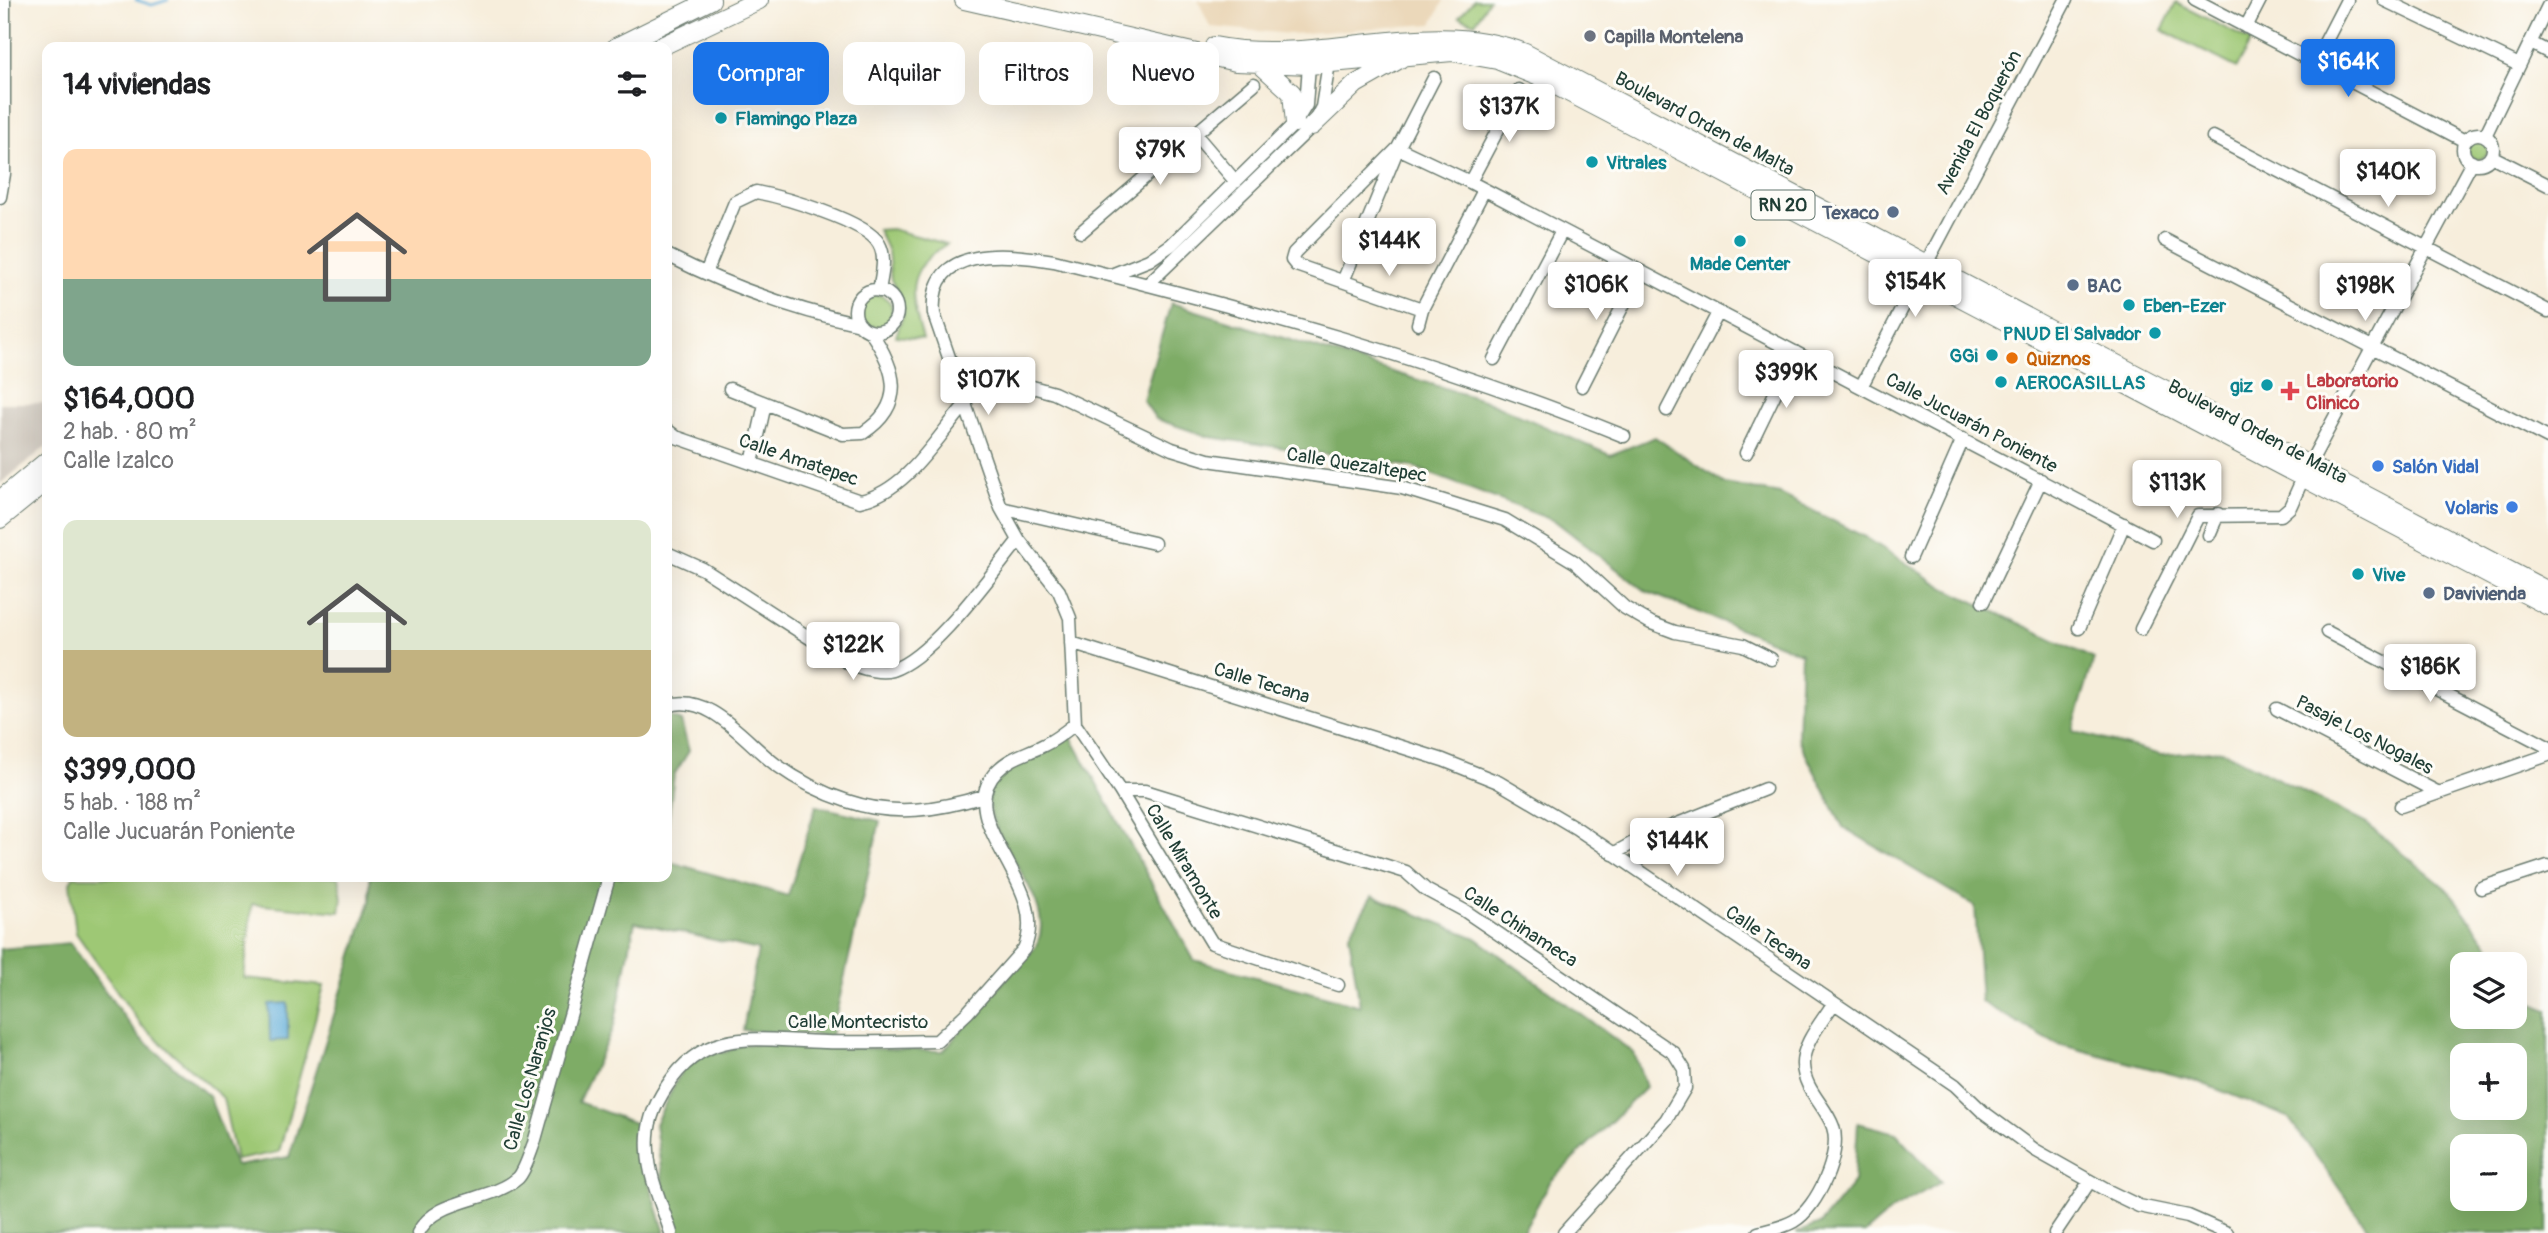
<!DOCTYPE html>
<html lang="es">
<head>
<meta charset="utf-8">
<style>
  body { margin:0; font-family:Pangolin,sans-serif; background:#f6f6f6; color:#202124; height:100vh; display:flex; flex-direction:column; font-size:26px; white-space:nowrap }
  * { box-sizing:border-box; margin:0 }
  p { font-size:23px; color:#757577 }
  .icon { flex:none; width:38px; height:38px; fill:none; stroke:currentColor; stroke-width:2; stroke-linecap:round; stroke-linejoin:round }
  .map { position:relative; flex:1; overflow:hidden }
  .drawer { position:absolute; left:42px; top:42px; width:630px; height:840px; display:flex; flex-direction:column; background:#fff; border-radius:14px; box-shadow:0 7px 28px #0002 }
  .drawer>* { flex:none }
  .banner { position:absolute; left:693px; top:42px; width:665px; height:63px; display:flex; gap:14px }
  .controls { position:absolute; left:2450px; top:952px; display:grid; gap:14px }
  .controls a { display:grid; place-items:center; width:77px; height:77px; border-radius:14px; background:#fff; box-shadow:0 7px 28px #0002; font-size:35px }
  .price { position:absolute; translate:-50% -60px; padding:0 16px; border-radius:7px; background:#fff; color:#222; font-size:23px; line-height:46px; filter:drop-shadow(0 2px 4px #0008) }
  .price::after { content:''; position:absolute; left:50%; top:42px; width:21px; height:16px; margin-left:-10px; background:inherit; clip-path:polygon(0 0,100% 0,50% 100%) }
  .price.selected { background:#1a73e8; color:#fff }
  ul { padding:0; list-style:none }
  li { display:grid; align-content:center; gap:14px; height:371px; padding:0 21px }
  li span { display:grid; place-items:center; height:217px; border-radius:14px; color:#555 }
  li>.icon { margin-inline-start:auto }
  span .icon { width:126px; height:126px; fill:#fffc; stroke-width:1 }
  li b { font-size:30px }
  h2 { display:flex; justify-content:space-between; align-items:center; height:84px; padding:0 21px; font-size:30px }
  .pill { padding:0 24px; border-radius:14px; background:#fff; box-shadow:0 7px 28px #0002; font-size:24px; line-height:63px }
  .pill.selected { background:#1a73e8; color:#fff }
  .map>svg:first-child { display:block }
  .built { fill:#ebd8ba }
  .industrial { fill:#cbc3b8 }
  .green { fill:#9ec875; stroke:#5e8254; stroke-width:2 }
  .forest { fill:#7eac66; stroke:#4e744d; stroke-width:2; fill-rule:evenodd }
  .water { fill:#60add9; stroke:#407586; stroke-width:2 }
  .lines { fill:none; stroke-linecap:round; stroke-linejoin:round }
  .stream { stroke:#60add9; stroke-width:2.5 }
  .minor-casing { stroke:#6b7b6f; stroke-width:15 }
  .highway-casing { stroke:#6b7b6f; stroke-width:20 }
  .minor { stroke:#fff; stroke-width:12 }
  .highway { stroke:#fff; stroke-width:18 }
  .worship-dot { fill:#6b7280; stroke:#fdfcf7; stroke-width:2.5 }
  .culture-dot { fill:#0f9aa8; stroke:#fdfcf7; stroke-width:2.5 }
  .service-dot { fill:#5c6f8a; stroke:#fdfcf7; stroke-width:2.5 }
  .food-dot { fill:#e8710a; stroke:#fdfcf7; stroke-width:2.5 }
  .health-dot { fill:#e0444e; stroke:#fdfcf7; stroke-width:2.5 }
  .shop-dot { fill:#3f7fe0; stroke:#fdfcf7; stroke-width:2.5 }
  .labels { text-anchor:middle; stroke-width:6; stroke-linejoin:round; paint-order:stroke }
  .shield { fill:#fdfcf7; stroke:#62766e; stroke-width:2 }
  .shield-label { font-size:18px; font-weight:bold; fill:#1f3d34 }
  .worship-label { font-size:19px; font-weight:bold; fill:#5b616d; stroke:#fdfcf7; text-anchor:start }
  .culture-label { font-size:19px; font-weight:bold; fill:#0d838f; stroke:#fdfcf7; text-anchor:start }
  .street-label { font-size:19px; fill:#1f3d34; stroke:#fdfcf7 }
  .service-label { font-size:19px; font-weight:bold; fill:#4e5e75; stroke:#fdfcf7; text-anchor:start }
  .food-label { font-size:19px; font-weight:bold; fill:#c56008; stroke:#fdfcf7; text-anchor:start }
  .health-label { font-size:19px; font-weight:bold; fill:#be3a42; stroke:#fdfcf7; text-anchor:start }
  .shop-label { font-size:19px; font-weight:bold; fill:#366cbe; stroke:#fdfcf7; text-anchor:start }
</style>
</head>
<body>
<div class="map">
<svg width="2548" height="1233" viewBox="0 0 2548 1233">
  <rect width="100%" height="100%" fill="#fdfcf7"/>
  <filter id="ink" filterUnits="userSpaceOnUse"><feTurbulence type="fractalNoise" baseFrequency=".0143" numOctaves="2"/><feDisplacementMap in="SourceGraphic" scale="14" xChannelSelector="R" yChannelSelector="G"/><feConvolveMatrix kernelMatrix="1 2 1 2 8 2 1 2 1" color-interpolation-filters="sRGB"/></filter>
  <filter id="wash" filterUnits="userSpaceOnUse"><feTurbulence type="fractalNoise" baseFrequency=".00686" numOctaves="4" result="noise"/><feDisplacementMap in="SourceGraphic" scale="28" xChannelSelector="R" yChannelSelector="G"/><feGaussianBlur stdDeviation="1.57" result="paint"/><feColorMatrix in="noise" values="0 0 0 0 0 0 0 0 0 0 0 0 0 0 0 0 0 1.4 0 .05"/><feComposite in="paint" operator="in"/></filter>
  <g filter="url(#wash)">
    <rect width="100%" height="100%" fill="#f7eedc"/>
    <path class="built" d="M1198,0H1444L1432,24L1291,34L1210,27Z"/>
    <path class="industrial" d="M0,403H47V446L0,484Z"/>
    <path class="green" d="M1474,0H1489L1475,23L1459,17Z
      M2176,3L2251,41L2237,68L2162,30Z
      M2467 148a11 11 0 1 1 22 0a11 11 0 1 1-22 0Z
      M891,229L947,244C903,270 910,295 923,339L896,336L904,313L902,299L891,280L888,251L878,230Z
      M860 311a16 16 0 1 1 32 0a16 16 0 1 1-32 0Z
      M73,877H339L342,900L340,912L252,904L244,978L324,986L279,1152L236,1160L223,1098L141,1025L76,933L70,883Z"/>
    <path class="forest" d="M1171,303L1489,402L1610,455L1655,437L1725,484L1780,494L1865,537L1947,589L2094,659L2072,731L2161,755L2221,750L2367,824L2449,891L2502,964H2462V1017H2515V981L2531,1003L2548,1010V1233H2371L2288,1117L2191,1079L2054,1043L1981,1002L1975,906L1843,827L1798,739L1801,653L1645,591L1555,521L1413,467L1210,437L1156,419L1143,400ZM2462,1055H2515V1108H2462ZM2462,1146H2515V1199H2462Z
      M667,716L681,721L689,751L674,775L667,831Z
      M1071,737L1194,960L1360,1006L1349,935L1372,896L1476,938L1634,1053L1646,1087L1550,1182L1522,1233H679L663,1184L655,1124L682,1070L706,1054L726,1052L743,1044L943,1051C968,1023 993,995 1017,966C1023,959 1035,950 1038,942C1059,890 961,820 997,779C1014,758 1047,748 1071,737Z
      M816,806L880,821L831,1036L743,1030L758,950L635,922L614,1026L578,1102L640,1125L637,1143L665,1233H0V949L70,943L139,1037L209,1096L236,1166L289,1157L370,901V877H667V861L788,896Z
      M1858,1123L1896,1133L1941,1182L1893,1209L1865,1233H1796L1820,1224L1854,1182Z"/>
    <path class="water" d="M288,1003V1040L270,1041L269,1004Z"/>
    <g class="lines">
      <path class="stream" d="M136,0L152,5L168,0"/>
    </g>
  </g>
  <g filter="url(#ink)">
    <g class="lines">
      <defs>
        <path id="minor" d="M2195,0L2465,141
          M2384,0L2519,65
          M2246,27L2260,0
          M2531,43L2548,52
          M2315,62L2347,0
          M1195,134L1254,84
          M2463 149a15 15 0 1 1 30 0a15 15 0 1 1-30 0Z
          M2485,136L2548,6
          M2213,137L2548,311
          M1398,148L1470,182L2153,540
          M1398,148L1294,253L1292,260L1296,265L1422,309
          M2491,156L2548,185
          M1470,182L1519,90
          M0,197L4,174V0
          M1081,232L1195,134L1236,182
          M2165,240L2548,438
          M667,255C726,285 795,310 860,324
          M1926,264L2066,0
          M706,273L735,202L756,192C782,197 867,221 879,244C887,258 881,276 879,291
          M1111,275L1149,260L1171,245L1295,123L1306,105L1309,65
          M1344,279L1398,148L1434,78
          M1147,285L1312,126L1322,107L1329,63
          M855 311a21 21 0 1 1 42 0a21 21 0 1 1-42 0Z
          M1418,324L1422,309L1484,190
          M1494,359L1562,231
          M953,369L989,375L1054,393L1172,449L1208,460L1402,488L1505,520L1575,562L1625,608L1651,623L1675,632L1743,645L1771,659
          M1862,385L1919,276
          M1582,386L1640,272
          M730,389L843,434L863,433C907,404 896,369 870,331
          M1667,410L1718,313
          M667,430L676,437L860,501C907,491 936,438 966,404
          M1746,453L1795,352
          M752,463L765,404
          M2309,465L2472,162
          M1001,508L1154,543
          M2209,535L2218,514
          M667,553L703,569L850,664C863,668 879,674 892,670C933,657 992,573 1019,540
          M1911,557L1963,439
          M1983,602L2041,480
          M2079,628L2124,524
          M2141,629L2198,516L2281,515L2290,507L2303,478
          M2327,632L2548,747
          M1071,643L1443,760L1498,782L1576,828L1955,1085L1982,1111L2035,1150L2106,1190L2139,1206L2188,1216L2227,1233
          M667,706C709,691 745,742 775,764C796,779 822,793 847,801C894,817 938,810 984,796
          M2277,709L2437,792
          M1120,791H1145L1406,872L1426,890L1465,911L1674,1053L1684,1069L1685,1088L1666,1120L1564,1233
          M2401,806L2548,755
          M1613,854L1640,839L1765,789
          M2481,888L2548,866
          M1338,985L1212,943L1120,791L1075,724L1070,618L1059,591L1019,540L1001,508L934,314C928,243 1007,254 1054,261C1246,309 1440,361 1624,436
          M418,1233C436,1197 490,1203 518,1178C525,1171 530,1153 534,1143L609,877
          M671,1233C663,1207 649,1179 648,1151C646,1126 653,1107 667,1086C707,1024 761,1041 825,1042C862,1043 899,1042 937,1041L968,1012L1024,949C1053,884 949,821 997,771C1010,757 1027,754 1044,745C1055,740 1065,732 1075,724
          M1758,1233C1769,1230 1784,1227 1794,1221C1817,1208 1842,1153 1833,1127C1826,1106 1804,1090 1803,1065C1802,1044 1822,1022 1833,1004
          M2055,1233L2090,1181"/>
        <path id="highway" d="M964,0L1236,62L1309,65L1452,52L1497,60L1539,77L1710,166L2548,606
          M1214,46C1317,67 1425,14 1525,53L2548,591
          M616,47L711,0
          M660,47L759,0
          M1260,64L1292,93L1295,123
          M1312,126L1356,84L1400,59
          M0,500L47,461
          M0,519L47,481"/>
      </defs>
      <use href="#minor" class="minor-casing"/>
      <use href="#highway" class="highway-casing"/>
      <use href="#minor" class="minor"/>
      <use href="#highway" class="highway"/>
    </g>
  </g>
  <circle class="worship-dot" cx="1590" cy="36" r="7"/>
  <g class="culture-dot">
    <circle cx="721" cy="118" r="7"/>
    <circle cx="1592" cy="162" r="7"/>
    <circle cx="1740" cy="241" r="7"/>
    <circle cx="2129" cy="305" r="7"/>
    <circle cx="2155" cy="333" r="7"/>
    <circle cx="1992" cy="355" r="7"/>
    <circle cx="2001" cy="382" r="7"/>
    <circle cx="2267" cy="385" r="7"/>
    <circle cx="2358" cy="574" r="7"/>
  </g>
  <g class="service-dot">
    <circle cx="1893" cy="212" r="7"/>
    <circle cx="2073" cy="285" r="7"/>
    <circle cx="2429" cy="593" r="7"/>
  </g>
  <circle class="food-dot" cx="2012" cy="358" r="7"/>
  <path class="health-dot" d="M2286.5 380.5h7v7h7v7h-7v7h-7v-7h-7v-7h7z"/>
  <g class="shop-dot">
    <circle cx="2378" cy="466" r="7"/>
    <circle cx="2512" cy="507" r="7"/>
  </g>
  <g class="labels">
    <rect class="shield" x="1751.5" y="190.5" width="63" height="29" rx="5"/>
    <g class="shield-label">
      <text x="1783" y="211">RN 20</text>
    </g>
    <g class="worship-label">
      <text x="1604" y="43">Capilla Montelena</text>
    </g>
    <g class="culture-label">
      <text x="735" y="125">Flamingo Plaza</text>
      <text x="1606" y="169">Vitrales</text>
      <text x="1740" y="270" text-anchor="middle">Made Center</text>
      <text x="2143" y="312">Eben-Ezer</text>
      <text x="2141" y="340" text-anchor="end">PNUD El Salvador</text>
      <text x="1978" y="362" text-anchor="end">GGi</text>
      <text x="2015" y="389">AEROCASILLAS</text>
      <text x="2253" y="392" text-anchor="end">giz</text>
      <text x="2372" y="581">Vive</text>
    </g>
    <g class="street-label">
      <text transform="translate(1978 122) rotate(-62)" y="7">Avenida El Boquerón</text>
      <text transform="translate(1705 123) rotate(28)" y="7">Boulevard Orden de Malta</text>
      <text transform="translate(1972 422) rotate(28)" y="7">Calle Jucuarán Poniente</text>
      <text transform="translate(2258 431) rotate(28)" y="7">Boulevard Orden de Malta</text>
      <text transform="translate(799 459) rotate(19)" y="7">Calle Amatepec</text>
      <text transform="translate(1357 464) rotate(9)" y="7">Calle Quezaltepec</text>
      <text transform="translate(1262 682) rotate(17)" y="7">Calle Tecana</text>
      <text transform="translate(2365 734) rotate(27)" y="7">Pasaje Los Nogales</text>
      <text transform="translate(1185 861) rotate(59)" y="7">Calle Miramonte</text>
      <text transform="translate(1521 926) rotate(33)" y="7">Calle Chinameca</text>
      <text transform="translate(1769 937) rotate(34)" y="7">Calle Tecana</text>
      <text x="858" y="1028">Calle Montecristo</text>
      <text transform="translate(529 1079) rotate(-74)" y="7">Calle Los Naranjos</text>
    </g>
    <g class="service-label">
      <text x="1879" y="219" text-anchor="end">Texaco</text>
      <text x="2087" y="292">BAC</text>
      <text x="2443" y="600">Davivienda</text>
    </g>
    <g class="food-label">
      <text x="2026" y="365">Quiznos</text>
    </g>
    <g class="health-label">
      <text x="2306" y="387">Laboratorio<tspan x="2306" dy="22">Clinico</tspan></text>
    </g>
    <g class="shop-label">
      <text x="2392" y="473">Salón Vidal</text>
      <text x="2498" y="514" text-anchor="end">Volaris</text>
    </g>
  </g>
</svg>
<div class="controls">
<a><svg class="icon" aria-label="layers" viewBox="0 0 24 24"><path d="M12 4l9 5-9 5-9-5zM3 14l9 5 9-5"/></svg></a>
<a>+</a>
<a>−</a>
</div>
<b class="price selected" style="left:2348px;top:99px">$164K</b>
<b class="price" style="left:1509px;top:144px">$137K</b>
<b class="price" style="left:1160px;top:187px">$79K</b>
<b class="price" style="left:2388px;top:209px">$140K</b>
<b class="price" style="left:1389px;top:278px">$144K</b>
<b class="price" style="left:1915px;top:319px">$154K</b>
<b class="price" style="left:1596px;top:322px">$106K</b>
<b class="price" style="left:2365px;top:323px">$198K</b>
<b class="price" style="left:1786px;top:410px">$399K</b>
<b class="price" style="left:988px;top:417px">$107K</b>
<b class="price" style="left:2177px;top:520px">$113K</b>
<b class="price" style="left:853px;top:682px">$122K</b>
<b class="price" style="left:2430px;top:704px">$186K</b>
<b class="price" style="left:1677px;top:878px">$144K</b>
<div class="banner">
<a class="pill selected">Comprar</a>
<a class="pill">Alquilar</a>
<a class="pill">Filtros</a>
<a class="pill">Nuevo</a>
</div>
<section class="drawer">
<h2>14 viviendas<svg class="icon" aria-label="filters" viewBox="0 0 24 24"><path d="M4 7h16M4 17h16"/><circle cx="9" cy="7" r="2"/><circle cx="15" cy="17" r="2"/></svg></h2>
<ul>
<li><span style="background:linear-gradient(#ffd9b3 60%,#7fa58c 0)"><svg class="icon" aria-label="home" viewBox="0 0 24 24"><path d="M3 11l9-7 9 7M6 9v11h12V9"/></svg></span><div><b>$164,000</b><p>2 hab. · 80 m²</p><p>Calle Izalco</p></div></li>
<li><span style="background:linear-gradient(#dfe7d0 60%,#c2b280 0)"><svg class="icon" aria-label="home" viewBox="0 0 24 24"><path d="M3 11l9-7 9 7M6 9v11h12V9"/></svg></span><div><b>$399,000</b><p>5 hab. · 188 m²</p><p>Calle Jucuarán Poniente</p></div></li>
</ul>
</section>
</div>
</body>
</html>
